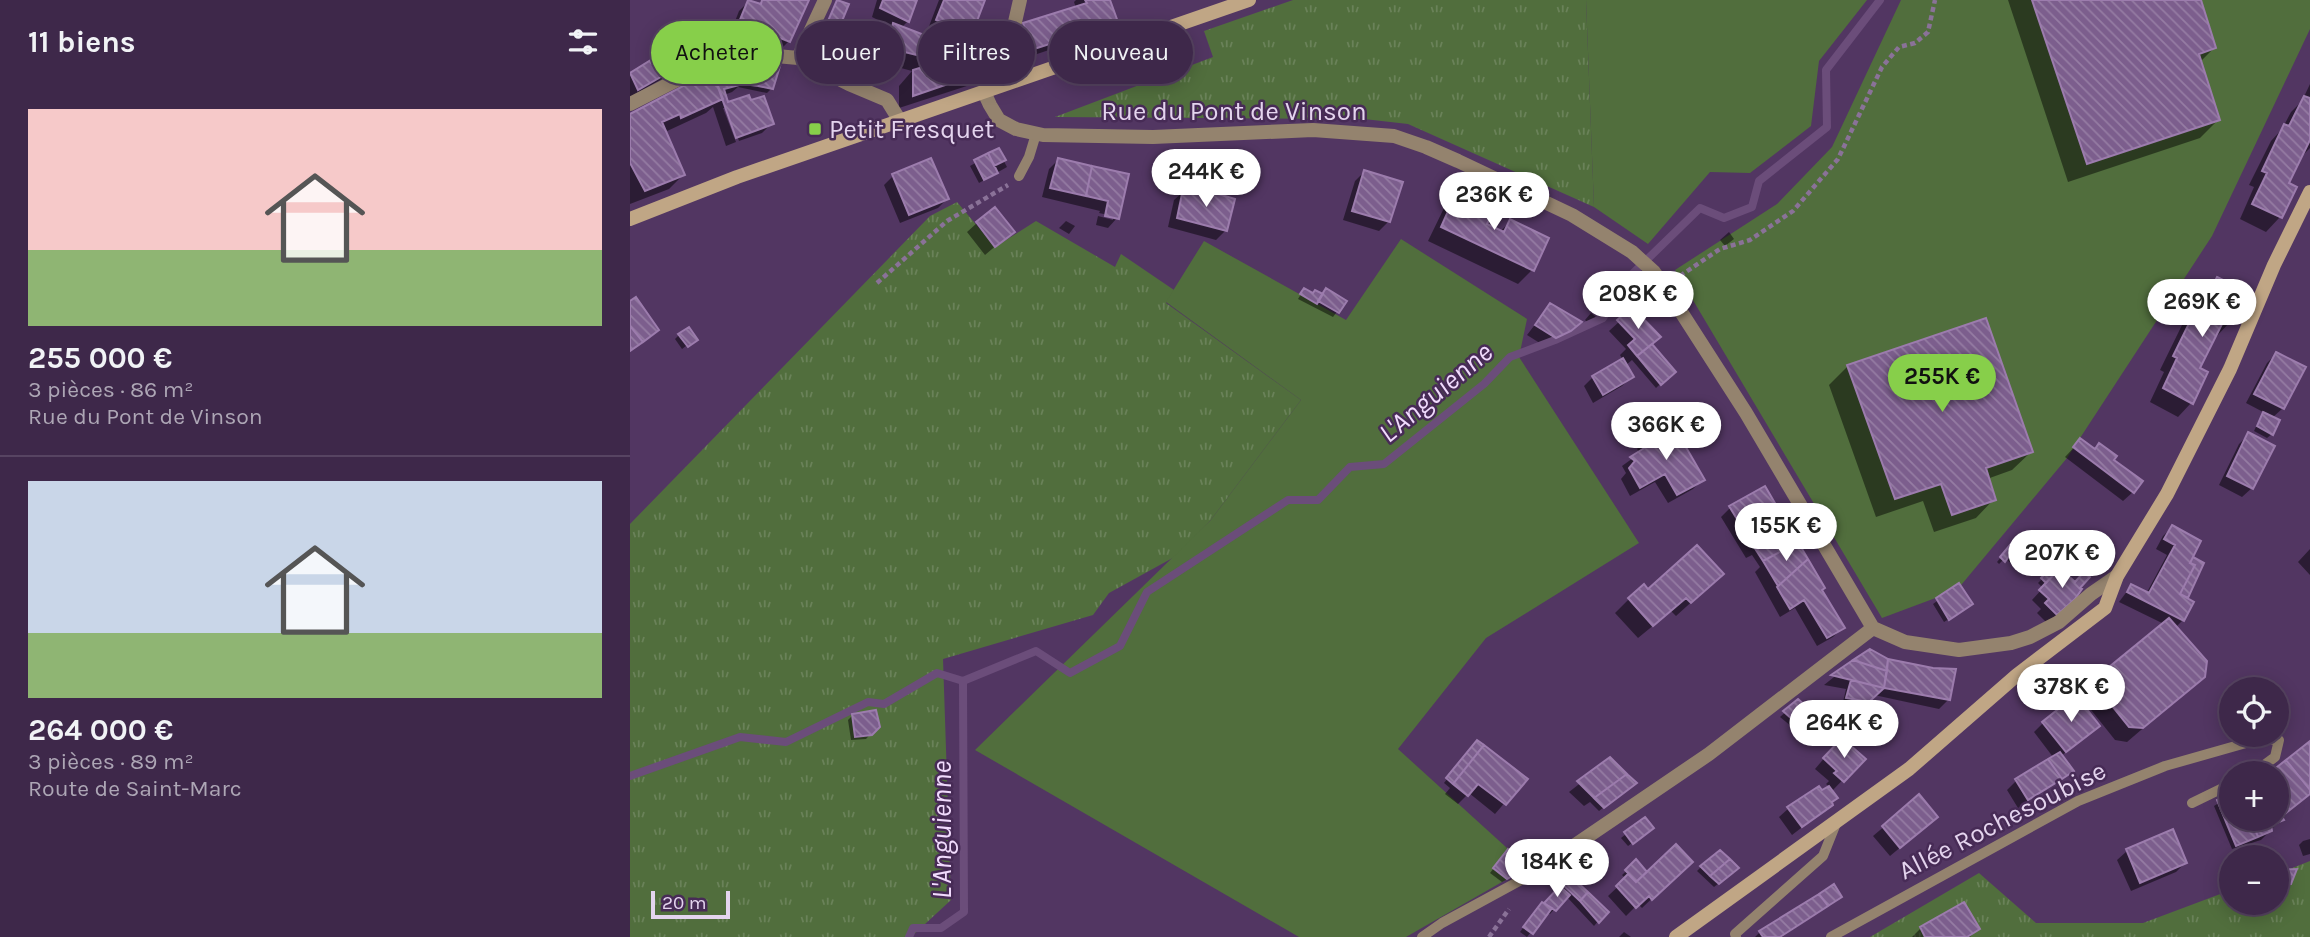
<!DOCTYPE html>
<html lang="fr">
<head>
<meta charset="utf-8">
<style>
  body { margin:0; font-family:Karla,sans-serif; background:#453051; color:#f1f3f6; height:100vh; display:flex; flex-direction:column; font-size:26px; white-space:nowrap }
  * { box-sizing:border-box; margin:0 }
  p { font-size:23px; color:#ada6b5 }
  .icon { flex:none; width:38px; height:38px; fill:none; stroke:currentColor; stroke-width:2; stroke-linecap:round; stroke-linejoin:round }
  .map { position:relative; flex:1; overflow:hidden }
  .sheet { display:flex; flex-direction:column; background:#3e284a; width:630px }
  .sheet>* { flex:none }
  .hud { position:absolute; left:21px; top:21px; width:665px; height:63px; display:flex; gap:14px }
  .tools { position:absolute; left:1589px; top:677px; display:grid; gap:14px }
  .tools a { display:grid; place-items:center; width:70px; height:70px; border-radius:50%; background:#3e284a; box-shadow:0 4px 18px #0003,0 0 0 2px #574462; font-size:35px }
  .scale { position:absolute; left:21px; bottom:18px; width:79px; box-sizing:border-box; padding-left:7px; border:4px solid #e4d4ee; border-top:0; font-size:19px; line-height:24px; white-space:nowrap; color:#e4d4ee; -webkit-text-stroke:5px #472b56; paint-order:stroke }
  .price { position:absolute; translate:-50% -60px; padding:0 16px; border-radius:24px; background:#fff; color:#222; font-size:23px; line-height:46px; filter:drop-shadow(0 2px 4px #0008) }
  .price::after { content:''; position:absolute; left:50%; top:42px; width:21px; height:16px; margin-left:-10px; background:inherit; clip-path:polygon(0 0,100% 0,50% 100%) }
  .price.selected { background:#87cf4a; color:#111 }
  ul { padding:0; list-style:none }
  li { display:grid; align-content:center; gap:14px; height:371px; padding:0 28px }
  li+li { border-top:2px solid #574462 }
  li span { display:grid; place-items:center; height:217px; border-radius:0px; color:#555 }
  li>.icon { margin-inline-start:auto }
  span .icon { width:126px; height:126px; fill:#fffc; stroke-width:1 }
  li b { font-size:30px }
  h2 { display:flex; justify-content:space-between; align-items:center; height:84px; padding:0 28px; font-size:30px }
  .pill { padding:0 24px; border-radius:32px; background:#3e284a; box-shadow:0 4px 18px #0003,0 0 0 2px #574462; font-size:24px; line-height:63px }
  .pill.selected { background:#87cf4a; color:#111 }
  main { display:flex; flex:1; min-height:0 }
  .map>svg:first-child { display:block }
  .grass { fill:url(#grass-tufts) }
  .garden { fill:#516e3d }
  .shadow { fill:#0007 }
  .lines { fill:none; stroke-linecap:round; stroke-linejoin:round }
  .stream { stroke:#6b4d7a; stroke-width:8 }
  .building { fill:url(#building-back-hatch); stroke:#9c7cad; stroke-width:2 }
  .path { stroke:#8a7298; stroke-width:4.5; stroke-dasharray:5 3.5; stroke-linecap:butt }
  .lane { stroke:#94836e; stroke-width:10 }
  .street { stroke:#94836e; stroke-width:14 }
  .secondary { stroke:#c0a685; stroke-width:14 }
  .poi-dot { fill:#87cf4a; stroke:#472b56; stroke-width:2.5 }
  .labels { text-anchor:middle; stroke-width:5; stroke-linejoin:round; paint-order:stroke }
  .street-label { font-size:26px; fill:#e4d4ee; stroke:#472b56 }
  .poi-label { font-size:26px; fill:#e4d4ee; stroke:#472b56; text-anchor:start }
  .water-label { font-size:28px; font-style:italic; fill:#f1dbfd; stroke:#472b56 }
</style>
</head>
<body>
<main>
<section class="sheet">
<h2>11 biens<svg class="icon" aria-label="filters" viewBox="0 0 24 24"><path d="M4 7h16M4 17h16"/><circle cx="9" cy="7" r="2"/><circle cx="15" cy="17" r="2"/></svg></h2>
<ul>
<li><span style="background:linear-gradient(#f6c9c9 65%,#8fb573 0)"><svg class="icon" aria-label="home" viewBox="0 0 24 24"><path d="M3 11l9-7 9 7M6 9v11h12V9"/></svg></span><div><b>255 000 €</b><p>3 pièces · 86 m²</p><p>Rue du Pont de Vinson</p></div></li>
<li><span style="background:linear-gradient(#c9d6e8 70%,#8fb573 0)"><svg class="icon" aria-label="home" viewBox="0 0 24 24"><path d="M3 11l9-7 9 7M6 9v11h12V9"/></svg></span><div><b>264 000 €</b><p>3 pièces · 89 m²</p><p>Route de Saint-Marc</p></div></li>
</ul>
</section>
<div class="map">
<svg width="1680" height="937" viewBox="0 0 1680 937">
  <defs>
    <pattern id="grass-tufts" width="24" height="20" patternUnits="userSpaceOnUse" patternTransform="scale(1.75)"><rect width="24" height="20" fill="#516e3d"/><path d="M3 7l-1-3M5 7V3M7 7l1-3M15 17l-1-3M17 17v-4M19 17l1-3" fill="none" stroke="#6a8259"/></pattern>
    <pattern id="building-back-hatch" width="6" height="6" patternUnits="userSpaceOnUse" patternTransform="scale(1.75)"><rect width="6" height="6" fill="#7c5e8d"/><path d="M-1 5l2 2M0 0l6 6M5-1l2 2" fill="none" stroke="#957ca3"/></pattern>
  </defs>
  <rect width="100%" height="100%" fill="#523662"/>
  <path class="grass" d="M663,0H956L964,207L778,124L734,119L425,117L583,57L574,31Z
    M327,202L365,247L406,221L485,267L491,254L544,290L536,303L671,400L580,521L548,555L479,593L463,615L313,659L321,900L281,937H0V524L300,216Z
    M1680,861V937H1240L1349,873L1406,923H1513L1601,890V903H1647V874Z"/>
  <path class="garden" d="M956,0H1237L1189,61L1181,126L1120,173L1080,172L1018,244L964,207Z
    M1271,0H1680V29L1582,236L1437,458L1327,590L1252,618L1045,270L1147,204L1202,147Z
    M771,239L897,319L889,357L1009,543L856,638L768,749L898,867L776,937H669L345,750L580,521L671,400L536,302L574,241L716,320Z"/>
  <path class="shadow" d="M134,0H177L159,41L149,51L124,40L115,49L97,42L109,11L119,1L129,5Z
    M247,0H285L278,21L271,28L358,69L343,84L269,108V86L282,71L245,61L250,39L262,27L242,17Z
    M309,0H353L341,33L331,42L298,29Z
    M446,0H478L486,22L476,31L392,59L384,34L394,25L446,8L444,2Z
    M1378,0H1569L1584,48L1570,62L1588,120L1570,138L1438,182Z
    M208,2V25L204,29L195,26L204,6Z
    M58,39L67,55L58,64L0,97V75Z
    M107,67L141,89L137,93L108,87L102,92L94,95L97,104L120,102L142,123L132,133L109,141L97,108H93L106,142L96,146L83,107L76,113L35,132L53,175L39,189L0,204V115Z
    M1680,84V148L1673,155L1671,154L1656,184L1665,188L1650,217L1636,232L1610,219L1624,187L1619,185L1641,141L1652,129L1661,112L1672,101Z
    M368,150L377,167L349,183L340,166Z
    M428,160L497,175L487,218L478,228L466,225L468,216L483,220V216L469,213L470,211L412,197L419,169Z
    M734,172L759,221L749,231L713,220L725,181Z
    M263,176L317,199L308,208L270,223L254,185Z
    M554,191L572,196L575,192L596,230L586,240L538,227L544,200Z
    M828,193L854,224L870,232L880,221L902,270L888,284L798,241L814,208Z
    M436,221L445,226L439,234L429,228Z
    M347,223L382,232L355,255L337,232Z
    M1099,232L1104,239L1095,246L1090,240Z
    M1587,279L1614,293L1600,322L1586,337L1584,336L1568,369L1562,402L1548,417L1520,402L1534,372L1530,370L1553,323L1564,312L1573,293Z
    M671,294H683L715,301L703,317L668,299Z
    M920,305L940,331L916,347L897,335Z
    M1002,310L1020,345L1043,372L1026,388L1002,360L995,366L1001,377L992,386L963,403L954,386L963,377L993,360L990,355L996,349L979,331Z
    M961,313L967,318L959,324L955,320Z
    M49,335L64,340L52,349L45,339Z
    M1646,354L1653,408L1642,418V434L1637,438L1624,431L1630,418L1635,413L1616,403L1637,363Z
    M1218,366L1401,452L1382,470L1357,479L1364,499L1346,518L1304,532L1293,501L1246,517L1199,385Z
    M1619,434L1622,488L1612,497L1589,485L1609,444Z
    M1016,439L1073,479L1063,489L1038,503L1025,482L1000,496L991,479L996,473L992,466L1010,453L1007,449Z
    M1450,441L1481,460L1503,492L1493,501L1435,457Z
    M1134,488L1193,588L1191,590L1212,628L1203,637L1187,646L1165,608L1150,617L1125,572L1130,567L1122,555L1116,558L1091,517L1100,508Z
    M1542,527L1557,564L1556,597L1553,620L1545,628L1574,676L1497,742L1485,740L1450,696L1464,682L1534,624L1489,602L1501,586L1516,594L1537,555L1526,549L1533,536Z
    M1381,545L1398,552L1385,567L1375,558L1369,564L1367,562Z
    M1680,549V575L1668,562Z
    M1425,566L1434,608L1417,623L1407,613L1411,609L1402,600L1413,588L1408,583Z
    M1329,585L1337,608L1314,622L1303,604Z
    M1077,588L1046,616L1041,611L1008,638L985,613L999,599L1018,591Z
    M1224,661L1319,699L1309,709L1244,695L1233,706L1213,702L1216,689L1194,685Z
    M1168,701L1182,714L1189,708L1208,724L1219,723L1204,738L1191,727L1185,733L1174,724L1167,731L1150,717Z
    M222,716L248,726L236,739L221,740L218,720Z
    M1413,723L1468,726L1431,756L1425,783L1388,808L1377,790L1386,781L1423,757L1404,732Z
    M1680,743V793L1650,818L1651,820L1631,840L1602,849L1584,806L1601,795V819H1647V774Z
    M843,746L895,779L865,814L839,793L828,804L815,794L820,788L814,783Z
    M1202,749L1233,759L1201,792V805L1162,835L1149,817L1159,808L1200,787L1196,784L1199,781L1185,769Z
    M980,760L1000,787L969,811L960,802L954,806L939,792Z
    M1289,797L1296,826L1260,856L1243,836Z
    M1015,819L1017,832L998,846L991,838Z
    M1542,832L1555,863L1546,872L1501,891L1487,860L1497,851Z
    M1680,839V854L1673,856L1669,845L1673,841Z
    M874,855L892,871L872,882L860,873Z
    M1006,862L1017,874L1060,862L1012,908L1008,904L996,916L978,896L996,879L992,875Z
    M1071,867L1103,872L1084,887L1067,871Z
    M1648,871L1660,883L1655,888H1647Z
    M942,880L976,912L964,926L936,896L920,914L917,912L897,937L890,932L908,908L914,906L930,888L932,890Z
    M1193,909L1152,937H1125L1130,932Z
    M1291,928L1347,929L1340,937H1282Z
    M994,932L1001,937H989Z"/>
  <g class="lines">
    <path class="stream" d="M0,776L110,737L156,742L238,702L254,704L307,673L333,681
      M279,937L283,928H311L334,912L333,681L406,651L440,673L490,646L517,592L658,500H688L720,467L754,464L854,384L880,357L925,340L973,318L998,278L1070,208L1094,218L1122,207L1129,181L1197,127L1196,70L1250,0"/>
  </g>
  <path class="building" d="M118,0L131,4L132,0H179L160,42L130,30L126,40L105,32Z
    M207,0L219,4L210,26L198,21Z
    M253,0H287L279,22L250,8Z
    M314,0H355L342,34L306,20Z
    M455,0H480L488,22L401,50L393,23L457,3Z
    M1402,0H1571L1586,48L1569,54L1590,120L1457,164Z
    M263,23L362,61L359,70L283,96V70L296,66L295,57L258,48Z
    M58,37L69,55L8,90L0,73Z
    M136,63L150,66L143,89L128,86Z
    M136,63L128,86L113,84L107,65Z
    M107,65L113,84L94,89L98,102L119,95L121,100L134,96L144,124L106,138L83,73Z
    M83,73L93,99L51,118L50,114L32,122L55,175L15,191L0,163V114L72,76Z
    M1674,96L1680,98V140L1659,183L1667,187L1652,218L1622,204L1637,173L1632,171L1654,124L1659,126Z
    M369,148L376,160L364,166L358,153Z
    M358,153L368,173L354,180L344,160Z
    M301,158L319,199L279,215L262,174Z
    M428,158L462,166L456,196L420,188Z
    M462,166L499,174L489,219L475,216L478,201L456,196Z
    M734,170L773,182L760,222L722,211Z
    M553,189L574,194L575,190L605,199L597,231L547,218Z
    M827,191L864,209L857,224L874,232L880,219L919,238L904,271L811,227Z
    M365,207L385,232L365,247L346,222Z
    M1587,277L1617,292L1602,323L1594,320L1570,368L1578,372L1563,404L1533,388L1547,358L1543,356L1567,307L1571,309Z
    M674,288L683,293L685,290L693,294L687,304L670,294Z
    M696,288L717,301L709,313L688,301Z
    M6,297L29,330L13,342L0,326V301Z
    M920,303L952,322L941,331L926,338L905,325Z
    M1002,307L1031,337L1007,356L998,345L1005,339L987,320Z
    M1356,318L1403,452L1356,468L1366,500L1322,515L1311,484L1265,499L1217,365Z
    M0,326L13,342L0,351Z
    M59,327L68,340L58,347L48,334Z
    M1022,344L1046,372L1031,385L1007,356Z
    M1646,352L1676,367L1654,409L1624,394Z
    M993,358L1004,377L973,395L962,376Z
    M1633,412L1650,420L1643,435L1627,426Z
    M1042,423L1075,480L1047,495L1035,474L1010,488L999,468L1005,461L1000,457L1019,445L1015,438Z
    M1618,432L1645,446L1623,489L1597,476Z
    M1450,438L1465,449L1469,443L1487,456L1484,460L1513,481L1504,493L1443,447Z
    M1135,486L1160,529L1126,550L1099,506Z
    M1542,525L1571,541L1560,563L1565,565L1550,594L1564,602L1554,621L1497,592L1501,584L1519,593L1545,545L1534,539Z
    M1160,529L1168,542L1133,561L1126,550Z
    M1385,539L1401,552L1390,564L1380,555L1375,562L1370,557Z
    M1168,542L1178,559L1148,586L1133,561Z
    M1067,545L1094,574L1061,603L1056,598L1023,626L998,598L1014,584L1018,589Z
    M1563,557L1574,563L1558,598L1550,594L1565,565L1560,563Z
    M1178,559L1195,588L1192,590L1215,628L1197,638L1174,600L1160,609L1147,587Z
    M1425,563L1430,568L1416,583L1411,578Z
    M1430,568L1445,582L1454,572L1460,577L1450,588L1452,589L1445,599L1427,615L1415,603L1419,599L1409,590Z
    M1329,583L1343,604L1319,620L1306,598Z
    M1539,618L1577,661L1575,677L1513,728L1499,727L1462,681Z
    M1240,649L1258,659L1257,671L1223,660Z
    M1258,659L1303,668L1326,669L1320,700L1254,688Z
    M1223,660L1257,671L1254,688L1201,675Z
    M1221,680L1254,688L1239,702L1216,698Z
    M1446,695L1470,726L1436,752L1412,722Z
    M1168,699L1196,724L1190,730L1179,721L1172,728L1153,711Z
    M1189,706L1208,721L1213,716L1222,723L1210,736L1182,711Z
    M246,710L250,727L242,735L225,737L222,714Z
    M1212,738L1236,759L1214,782L1204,773L1207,771L1193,758Z
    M847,740L854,745L823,784L816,778Z
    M1680,741V790L1656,760Z
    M854,745L898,779L876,805L848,784L838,796L823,784Z
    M1430,752L1444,771L1432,779L1418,759Z
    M980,757L997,774L964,798L947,781Z
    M1418,759L1432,779L1398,800L1385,779Z
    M1656,760L1680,790V794L1651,817L1647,809V774H1638Z
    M997,774L1007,783L974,808L964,798Z
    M1189,786L1192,790L1199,786L1208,798L1202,802L1203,805L1172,827L1157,807Z
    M1601,793V819H1604L1596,822L1587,800Z
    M1289,794L1308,817L1270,848L1252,826Z
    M1647,809L1654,820L1641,825L1642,831L1628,837L1621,819H1647Z
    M1015,817L1024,828L1003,844L994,832Z
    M1604,819H1621L1628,837L1606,846L1596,822Z
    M1543,829L1557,863L1510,883L1496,849Z
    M1046,844L1063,862L1022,900L1019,896L1006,908L986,886L998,874L1006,882Z
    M878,849L898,867L877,879L863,868Z
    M1090,850L1100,859L1080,876L1070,866Z
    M1006,859L1017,872L1006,882L995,870Z
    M1100,859L1109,868L1089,884L1080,876Z
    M1667,869L1661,884L1647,885V870Z
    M942,877L958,892L950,901L934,886Z
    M1204,884L1212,897L1198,906L1189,894Z
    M930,886L940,895L926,911L914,903Z
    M958,892L979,912L969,923L950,901Z
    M1189,894L1198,906L1150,937H1133L1129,931Z
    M912,902L922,908L903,934L893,927Z
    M1334,902L1350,929L1337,937H1295L1290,927Z"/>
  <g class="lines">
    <path class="path" d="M1050,276L1090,249L1120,240L1163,211L1208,159L1252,67L1269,47L1285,43L1298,32L1305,0
      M247,283L317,221L378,185
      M859,937L879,909"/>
    <path class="lane" d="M389,176L399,157L406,134
      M1562,803L1601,784
      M792,937L812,923L904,873
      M1106,937L1105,934L1193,856L1207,821
      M1201,937L1448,801L1535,766L1630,739L1649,740L1645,757L1622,774"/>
    <path class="street" d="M195,0L168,58L219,84L257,100L270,121
      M389,79L380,44L390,0
      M354,92L360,105L369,120L386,129L413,135L523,137L683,130L764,136L796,147L828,161L942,215L1002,252L1024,272L1037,290L1116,413L1243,628L1275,642L1329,650L1381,643L1400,637L1429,622L1461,594L1487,576
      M0,104L76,65L125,54L168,58
      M904,873L1079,754L1243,628"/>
    <path class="secondary" d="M0,219L107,177L619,0
      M1046,937L1279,769L1387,675L1475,608L1487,576L1537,494L1600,369L1644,265L1680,192"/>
  </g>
  <rect class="poi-dot" x="178" y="122" width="14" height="14" rx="3.5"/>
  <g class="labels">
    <g class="street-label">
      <text x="604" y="120">Rue du Pont de Vinson</text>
      <text transform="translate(1372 820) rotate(-27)" y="9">Allée Rochesoubise</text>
    </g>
    <g class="poi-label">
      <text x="199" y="138">Petit Fresquet</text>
    </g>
    <g class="water-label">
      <text transform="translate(805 392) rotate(-40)" y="10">L'Anguienne</text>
      <text transform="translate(311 830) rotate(-90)" y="10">L'Anguienne</text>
    </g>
  </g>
</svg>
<div class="tools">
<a><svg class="icon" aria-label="locate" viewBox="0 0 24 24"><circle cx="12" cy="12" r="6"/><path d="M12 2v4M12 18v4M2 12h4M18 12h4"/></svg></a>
<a>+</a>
<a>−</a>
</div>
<div class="scale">20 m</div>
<b class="price" style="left:576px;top:209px">244K €</b>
<b class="price" style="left:864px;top:232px">236K €</b>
<b class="price" style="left:1008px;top:331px">208K €</b>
<b class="price" style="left:1572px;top:339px">269K €</b>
<b class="price selected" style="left:1312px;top:414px">255K €</b>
<b class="price" style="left:1036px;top:462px">366K €</b>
<b class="price" style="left:1156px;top:563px">155K €</b>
<b class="price" style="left:1432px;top:590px">207K €</b>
<b class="price" style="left:1441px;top:724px">378K €</b>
<b class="price" style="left:1214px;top:760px">264K €</b>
<b class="price" style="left:927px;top:899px">184K €</b>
<div class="hud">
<a class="pill selected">Acheter</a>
<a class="pill">Louer</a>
<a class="pill">Filtres</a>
<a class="pill">Nouveau</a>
</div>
</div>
</main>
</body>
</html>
